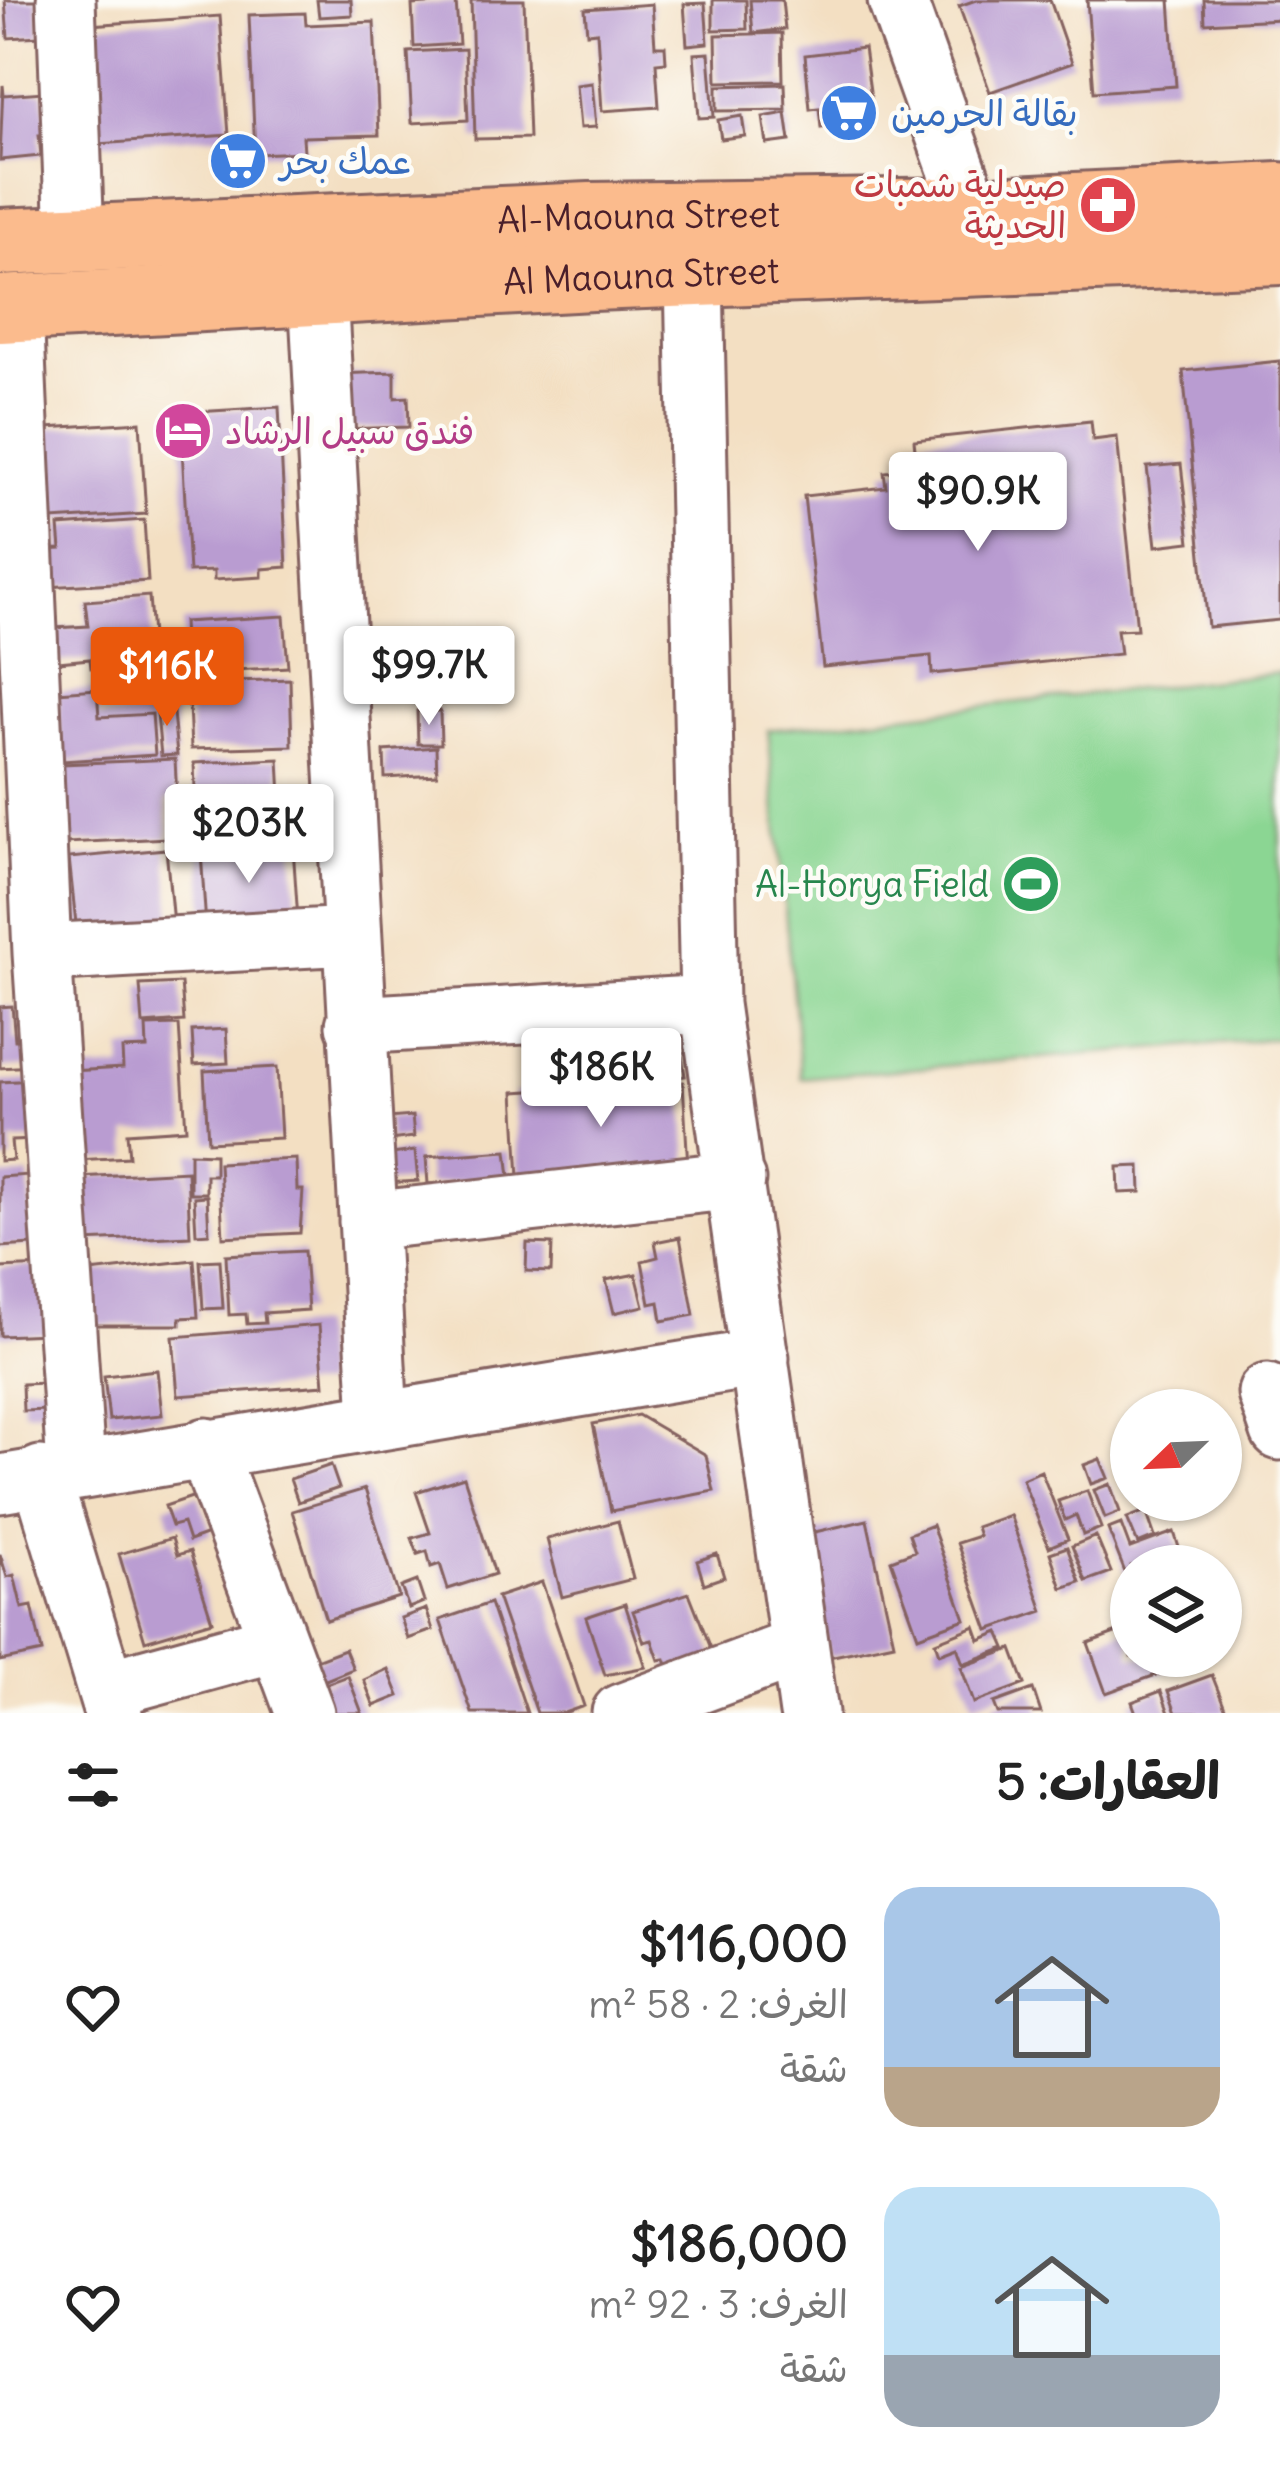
<!DOCTYPE html>
<html lang="ar">
<head>
<meta charset="utf-8">
<style>
  body { margin:0; font-family:Delius,"Playpen Sans Arabic",sans-serif; background:#f2f2f2; color:#222; direction:rtl; height:100vh; display:flex; flex-direction:column; font-size:45px; white-space:nowrap }
  * { box-sizing:border-box; margin:0 }
  p { font-size:39px; color:#767676 }
  .icon { flex:none; width:66px; height:66px; fill:none; stroke:currentColor; stroke-width:2; stroke-linecap:round; stroke-linejoin:round }
  .map { position:relative; height:1713px; overflow:hidden; direction:ltr }
  .side { display:flex; flex-direction:column; background:#fff; flex:1 }
  .side>* { flex:none }
  .needle { width:78px; rotate:247deg }
  .fabs { position:absolute; left:1110px; top:1389px; display:grid; gap:24px }
  .fabs a { display:grid; place-items:center; width:132px; height:132px; border-radius:50%; background:#fff; box-shadow:0 3px 9px #0004; font-size:60px }
  .price { position:absolute; translate:-50% -102px; padding:0 27px; border-radius:12px; background:#fff; color:#222; font-size:39px; line-height:78px; filter:drop-shadow(0 3px 6px #0008) }
  .price::after { content:''; position:absolute; left:50%; top:72px; width:36px; height:27px; margin-left:-18px; background:inherit; clip-path:polygon(0 0,100% 0,50% 100%) }
  .price.active { background:#ea580c; color:#fff }
  ul { padding:0; list-style:none }
  li { display:flex; align-items:center; gap:36px; height:300px; padding:0 60px }
  li span { display:grid; place-items:center; flex:none; width:336px; height:240px; border-radius:36px; color:#555 }
  li>.icon { margin-inline-start:auto }
  span .icon { width:144px; height:144px; fill:#fffc; stroke-width:1 }
  li b { font-size:51px }
  h2 { display:flex; justify-content:space-between; align-items:center; height:144px; padding:0 60px; font-size:51px }
  .map>svg:first-child { display:block }
  .green { fill:#8bd693; stroke:#6a7a5f; stroke-width:3 }
  .building { fill:#b99cd1 }
  .lines { fill:none; stroke-linecap:round; stroke-linejoin:round }
  .minor-casing { stroke:#856260; stroke-width:63 }
  .highway-casing { stroke:#856260; stroke-width:72 }
  .minor { stroke:#fff; stroke-width:57 }
  .highway { stroke:#fbbb8d; stroke-width:66 }
  .labels { text-anchor:middle; stroke-width:9; stroke-linejoin:round; paint-order:stroke }
  .shop-label { font-size:36px; fill:#366cbe; stroke:#fdfcf7; text-anchor:start }
  .health-label { font-size:36px; fill:#be3a42; stroke:#fdfcf7; text-anchor:end }
  .street-label { font-size:36px; fill:#4a1f2b; stroke:#fdfcf7 }
  .hotel-label { font-size:36px; fill:#b23c85; stroke:#fdfcf7; text-anchor:start }
  .leisure-label { font-size:36px; fill:#27864d; stroke:#fdfcf7; text-anchor:end }
</style>
</head>
<body>
<div class="map">
<svg width="1280" height="1713" viewBox="0 0 1280 1713">
  <rect width="100%" height="100%" fill="#fdfcf7"/>
  <filter id="ink" filterUnits="userSpaceOnUse"><feTurbulence type="fractalNoise" baseFrequency=".00833" numOctaves="2"/><feDisplacementMap in="SourceGraphic" scale="24" xChannelSelector="R" yChannelSelector="G"/><feConvolveMatrix kernelMatrix="1 2 1 2 8 2 1 2 1" color-interpolation-filters="sRGB"/></filter>
  <filter id="wash" filterUnits="userSpaceOnUse"><feTurbulence type="fractalNoise" baseFrequency=".004" numOctaves="4" result="noise"/><feDisplacementMap in="SourceGraphic" scale="48" xChannelSelector="R" yChannelSelector="G"/><feGaussianBlur stdDeviation="2.7" result="paint"/><feColorMatrix in="noise" values="0 0 0 0 0 0 0 0 0 0 0 0 0 0 0 0 0 1.4 0 .05"/><feComposite in="paint" operator="in"/></filter>
  <g filter="url(#wash)">
    <rect width="100%" height="100%" fill="#f3dfc2"/>
    <path class="green" d="M1280,673V1038L801,1078L768,730Z"/>
    <g id="blocks">
      <path class="building" d="M5,0H37L40,36L8,38Z
        M317,0H351L352,15L319,17Z
        M471,0H524L529,138L475,139Z
        M713,0H746L747,29L713,30Z
        M750,0H782L785,29L753,33Z
        M976,0H1050L1072,63L990,92L959,6Z
        M1087,0H1170L1176,86L1094,92Z
        M1204,0H1280V19L1205,23Z
        M456,2L459,44L414,47L412,5Z
        M705,3L708,43L687,45L684,4Z
        M652,4L655,46H665L666,62L656,63L659,107L602,111L597,32L587,33L585,9Z
        M305,13L306,25L374,22L379,135L303,137L304,152L255,154L249,15Z
        M220,16L229,135L98,144L90,25Z
        M782,33L783,81L717,82L716,35Z
        M864,48L874,120L821,128L819,108L810,109L805,55Z
        M465,49L468,120L412,123L408,52Z
        M709,53L714,117L699,118L694,54Z
        M592,83L596,127L580,128L576,85Z
        M785,84L786,110L717,111V86Z
        M3,85L4,95L43,92L47,135H39L41,156L0,160Z
        M786,113L790,141L767,144L763,117Z
        M742,116L745,136L721,139L718,120Z
        M1280,361V620L1208,627L1183,371Z
        M395,372V398L408,397L409,427L338,429L335,374Z
        M279,407L287,567L262,569V577L214,580V571L189,572L180,413Z
        M1091,421L1093,440L1117,437L1137,629L1117,630L1120,654L932,674L931,656L823,667L804,496L886,487L884,472L917,469L914,440Z
        M140,422L146,514L36,521L31,429Z
        M1181,464L1190,542L1156,546L1147,467Z
        M144,520L148,581L46,587L43,550L61,549L59,526Z
        M149,596L154,663L91,668L90,659L58,662L55,628L88,626L85,601Z
        M284,616L288,667L186,673L183,622Z
        M290,679L292,746L191,749L188,683Z
        M97,689L99,717L152,714L155,755L62,761L58,692Z
        M172,702L177,755L161,756L156,704Z
        M417,711H440L441,744H418Z
        M436,747L437,775L385,778L384,751Z
        M175,759L177,800H166L168,838L66,843L62,764Z
        M279,759L283,837L249,838V831L197,840L194,763Z
        M293,847L298,920L206,926L201,852Z
        M166,849L173,924L77,933L69,858Z
        M181,983L184,1021L143,1024L140,985Z
        M12,1006L15,1040H31L32,1066L0,1068V1007Z
        M179,1025L186,1129L127,1133L129,1157L77,1160L71,1071L123,1068L122,1049L147,1048L146,1026Z
        M226,1029L228,1063L194,1065L192,1031Z
        M681,1051L685,1076L653,1081L649,1057Z
        M277,1067L281,1138L208,1142L204,1071Z
        M34,1080L38,1140L11,1141L13,1160L0,1161V1082Z
        M683,1082L688,1167L519,1178L514,1092Z
        M412,1116L414,1137L389,1140L387,1118Z
        M415,1151L418,1181L386,1183L384,1155Z
        M507,1151L510,1177L428,1184L426,1157Z
        M190,1153L215,1154V1175H206V1193H190Z
        M296,1159L297,1190H303L300,1233L223,1237L219,1163Z
        M1140,1166L1141,1192L1119,1193L1118,1167Z
        M187,1171L190,1236L84,1241L80,1177Z
        M29,1175L32,1245L0,1247V1177Z
        M207,1196L209,1233L196,1234L194,1197Z
        M680,1237L694,1315L662,1321L659,1302L650,1304L642,1261L658,1257L655,1242Z
        M527,1243L552,1244L551,1272L526,1271Z
        M304,1251L308,1310L264,1313L265,1323L247,1324L246,1314L229,1315L226,1255Z
        M194,1260L198,1317L180,1318V1325H94L90,1272Z
        M220,1260L223,1308L203,1309L200,1261Z
        M45,1266L47,1334L0,1336V1268Z
        M636,1274L644,1306L614,1313L606,1280Z
        M319,1325L324,1385L178,1396L173,1337Z
        M157,1370L162,1415L109,1420L104,1376Z
        M47,1383L48,1410L23,1411L22,1384Z
        M638,1415L706,1455L714,1491L611,1511L593,1424Z
        M1100,1459L1108,1478L1091,1484L1084,1465Z
        M331,1465L339,1488L298,1502L290,1479Z
        M1041,1471L1068,1539L1049,1547L1022,1479Z
        M464,1477L495,1574L448,1589L440,1564L431,1567L427,1551L418,1554L412,1538L430,1533L416,1492Z
        M1110,1484L1120,1512L1105,1518L1094,1490Z
        M365,1489L399,1597L326,1620L292,1511Z
        M1087,1491L1101,1528L1083,1535L1076,1515L1065,1520L1058,1501Z
        M198,1495L211,1533L189,1541L183,1523L172,1526L165,1506Z
        M1146,1511L1155,1537L1138,1544L1127,1518Z
        M1010,1515L1043,1611L988,1630L957,1543L979,1536L976,1527Z
        M867,1520L894,1643L829,1657L802,1535Z
        M618,1521L633,1579L562,1597L547,1539Z
        M1121,1524L1130,1548L1174,1532L1185,1566H1131L1130,1585L1108,1529Z
        M932,1525L965,1619L918,1636L891,1560L915,1551L909,1534Z
        M1096,1536L1111,1572L1086,1581L1072,1546Z
        M172,1538L177,1555L190,1551L212,1621L145,1641L119,1554Z
        M1067,1547L1080,1582L1062,1588L1050,1553Z
        M0,1554L7,1577L14,1575L22,1608L32,1606L42,1652L0,1661Z
        M717,1554L724,1577L704,1584L697,1561Z
        M417,1581L424,1602L409,1608L401,1587Z
        M542,1582L584,1706L564,1713H537L497,1597Z
        M689,1593L718,1666L674,1685L665,1659L659,1660L652,1640L644,1642L633,1611Z
        M490,1603L527,1713H472L440,1620Z
        M625,1604L646,1667L605,1675L586,1617Z
        M426,1609L433,1630L408,1639L401,1618Z
        M975,1626L980,1640L999,1632L1006,1648L963,1664L957,1647L939,1654L935,1642Z
        M1131,1627V1656L1206,1657L1106,1693L1088,1643Z
        M345,1649L353,1669L321,1682L313,1661Z
        M1012,1649L1025,1684L974,1703L961,1667Z
        M388,1669L399,1696L374,1706L364,1680Z
        M1212,1675L1227,1713H1176L1168,1691Z
        M348,1676L362,1713H326L317,1687Z
        M1033,1689L1041,1713H998L994,1703Z
        M1161,1691L1169,1713H1136L1132,1702Z"/>
    </g>
  </g>
  <g filter="url(#ink)">
    <use href="#blocks" fill-opacity="0" stroke="#856260" stroke-width="3"/>
    <g class="lines">
      <defs>
        <path id="minor" d="M66,0L75,239
          M897,0L972,211
          M694,275L709,1004L809,1713
          M318,291L379,1420
          M14,309L42,953L76,1467
          M42,953L350,936
          M355,1025L709,1004
          M368,1221L736,1180
          M1267,1393L1280,1431
          M206,1447L305,1713
          M41,1475L113,1713
          M0,1484L760,1358
          M106,1689L278,1642
          M621,1713L797,1648"/>
        <g id="highway">
          <path id="s1" d="M0,242L590,216L972,211L1280,196"/>
          <path id="s2" d="M0,309L592,277L1280,251"/>
        </g>
      </defs>
      <use href="#minor" class="minor-casing"/>
      <use href="#highway" class="highway-casing"/>
      <use href="#minor" class="minor"/>
      <use href="#highway" class="highway"/>
    </g>
  </g>
  <defs>
    <symbol id="supermarket-disc" viewBox="-11 -11 22 22"><circle r="9.5" fill="#3f7fe0" stroke="#fdfcf7"/><path d="M-6-5.5h2.5l.6 2H6L4.5 2H-2.5L-4.4-4H-6ZM-1.5 3.2a1.3 1.3 0 1 0 .1 0ZM3 3.2a1.3 1.3 0 1 0 .1 0Z" fill="#fff"/></symbol>
    <symbol id="pharmacy-disc" viewBox="-11 -11 22 22"><circle r="9.5" fill="#e0444e" stroke="#fdfcf7"/><path d="M-2-6h4v4h4v4h-4v4h-4v-4h-4v-4h4Z" fill="#fff"/></symbol>
    <symbol id="hotel-disc" viewBox="-11 -11 22 22"><circle r="9.5" fill="#d1479c" stroke="#fdfcf7"/><path d="M-6-4.5h1.5V1H6V5H4.5V3h-9V5H-6ZM-4 0a1.8 1.8 0 1 1 3.6 0ZM.5 0V-2.5h3Q6-2.5 6 0Z" fill="#fff"/></symbol>
    <symbol id="stadium-disc" viewBox="-11 -11 22 22"><circle r="9.5" fill="#2e9e5b" stroke="#fdfcf7"/><path d="M0-5a6.5 5 0 1 0 0 10a6.5 5 0 1 0 0-10ZM-3.5-1.8h7v3.6h-7Z" fill="#fff"/></symbol>
  </defs>
  <g fill-rule="evenodd">
    <use href="#supermarket-disc" x="816" y="80" width="66" height="66"/>
    <use href="#supermarket-disc" x="205" y="128" width="66" height="66"/>
    <use href="#pharmacy-disc" x="1075" y="172" width="66" height="66"/>
    <use href="#hotel-disc" x="150" y="398" width="66" height="66"/>
    <use href="#stadium-disc" x="998" y="851" width="66" height="66"/>
  </g>
  <g class="labels">
    <g class="shop-label">
      <text x="891" y="126">بقالة الحرمين</text>
      <text x="280" y="174">عمك بحر</text>
    </g>
    <g class="health-label">
      <text x="1066" y="197">صيدلية شمبات<tspan x="1066" dy="41">الحديثة</tspan></text>
    </g>
    <g class="street-label">
      <text dy="13" stroke="none"><textPath href="#s1" startOffset="639">Al-Maouna Street</textPath></text>
      <text dy="13" stroke="none"><textPath href="#s2" startOffset="642">Al Maouna Street</textPath></text>
    </g>
    <g class="hotel-label">
      <text x="225" y="444">فندق سبيل الرشاد</text>
    </g>
    <g class="leisure-label">
      <text x="989" y="897">Al-Horya Field</text>
    </g>
  </g>
</svg>
<div class="fabs">
<a><svg class="needle" viewBox="-14 -14 28 28"><path d="M0-13l5 13h-10z" fill="#e53935"/><path d="M0 13l5-13h-10z" fill="#767676"/></svg></a>
<a><svg class="icon" aria-label="layers" viewBox="0 0 24 24"><path d="M12 4l9 5-9 5-9-5zM3 14l9 5 9-5"/></svg></a>
</div>
<b class="price" style="left:978px;top:554px">$90.9K</b>
<b class="price" style="left:429px;top:728px">$99.7K</b>
<b class="price active" style="left:167px;top:729px">$116K</b>
<b class="price" style="left:249px;top:886px">$203K</b>
<b class="price" style="left:601px;top:1130px">$186K</b>
</div>
<section class="side">
<h2>العقارات: 5<svg class="icon" aria-label="filters" viewBox="0 0 24 24"><path d="M4 7h16M4 17h16"/><circle cx="9" cy="7" r="2"/><circle cx="15" cy="17" r="2"/></svg></h2>
<ul>
<li><span style="background:linear-gradient(#a9c7e8 75%,#b9a48a 0)"><svg class="icon" aria-label="home" viewBox="0 0 24 24"><path d="M3 11l9-7 9 7M6 9v11h12V9"/></svg></span><div><b>$116,000</b><p>الغرف: 2 · 58 m²</p><p>شقة</p></div><svg class="icon" aria-label="heart" viewBox="0 0 24 24"><path d="M12 20l-8-8c-3-5 5-10 8-4 3-6 11-1 8 4z"/></svg></li>
<li><span style="background:linear-gradient(#bfe0f5 70%,#9aa5b1 0)"><svg class="icon" aria-label="home" viewBox="0 0 24 24"><path d="M3 11l9-7 9 7M6 9v11h12V9"/></svg></span><div><b>$186,000</b><p>الغرف: 3 · 92 m²</p><p>شقة</p></div><svg class="icon" aria-label="heart" viewBox="0 0 24 24"><path d="M12 20l-8-8c-3-5 5-10 8-4 3-6 11-1 8 4z"/></svg></li>
</ul>
</section>
</body>
</html>
